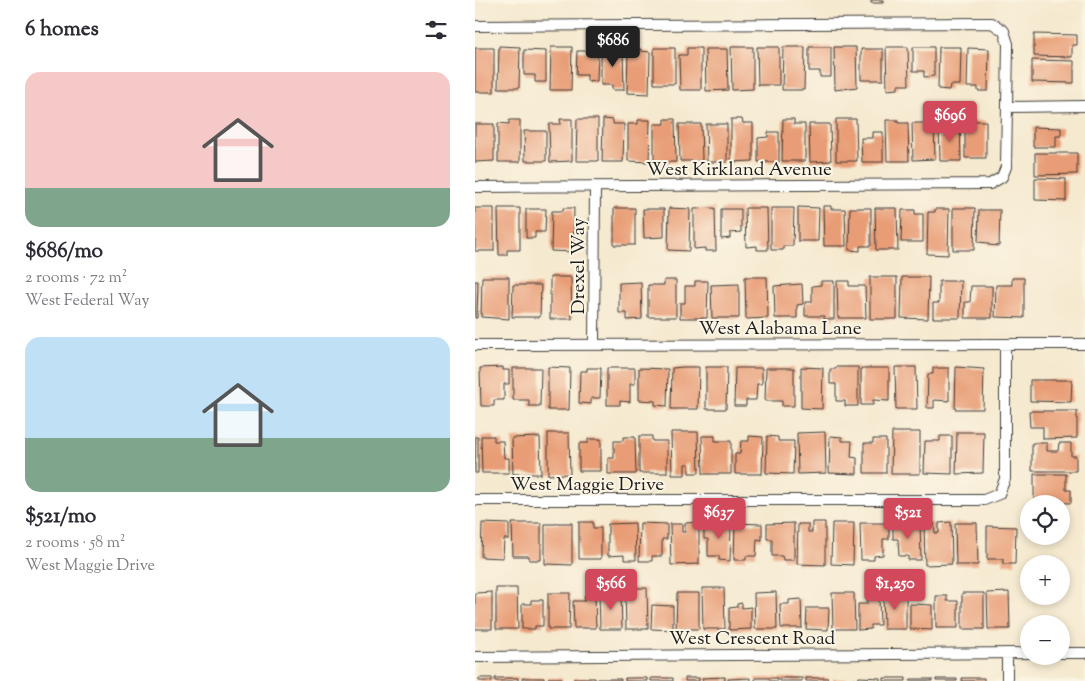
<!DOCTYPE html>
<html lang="en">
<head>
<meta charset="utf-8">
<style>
  body { margin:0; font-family:"Sorts Mill Goudy",serif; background:#f2f2f3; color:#2b2b33; height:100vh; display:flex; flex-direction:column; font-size:19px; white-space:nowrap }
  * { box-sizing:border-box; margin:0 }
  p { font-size:16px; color:#7c7c81 }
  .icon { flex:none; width:28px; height:28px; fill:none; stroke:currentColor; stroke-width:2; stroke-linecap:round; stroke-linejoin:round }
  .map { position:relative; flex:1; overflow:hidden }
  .sheet { display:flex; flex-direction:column; background:#fff; width:475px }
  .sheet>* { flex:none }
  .buttons { position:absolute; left:545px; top:495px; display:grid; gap:10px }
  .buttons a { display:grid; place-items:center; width:50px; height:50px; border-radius:50%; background:#fff; box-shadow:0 2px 8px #0003; font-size:25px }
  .price { position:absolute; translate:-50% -42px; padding:0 11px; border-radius:5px; background:#d1495b; color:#fff; font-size:16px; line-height:32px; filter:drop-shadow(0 1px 2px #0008) }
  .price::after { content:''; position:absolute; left:50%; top:30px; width:15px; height:11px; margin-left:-8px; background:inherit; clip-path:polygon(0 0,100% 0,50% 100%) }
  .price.active { background:#222; color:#fff }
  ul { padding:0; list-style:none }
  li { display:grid; align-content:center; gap:10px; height:265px; padding:0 25px }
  li span { display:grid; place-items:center; height:155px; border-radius:15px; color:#555 }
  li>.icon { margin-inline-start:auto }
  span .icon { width:90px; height:90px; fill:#fffc; stroke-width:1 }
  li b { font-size:21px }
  h2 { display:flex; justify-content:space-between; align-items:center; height:60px; padding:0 25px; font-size:21px }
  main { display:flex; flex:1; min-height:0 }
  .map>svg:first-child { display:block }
  .building { fill:#e89d76 }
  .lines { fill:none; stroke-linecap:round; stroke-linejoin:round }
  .street-casing { stroke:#3d3b37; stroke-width:12 }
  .street { stroke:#fff; stroke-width:10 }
  .labels { text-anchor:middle; stroke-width:4; stroke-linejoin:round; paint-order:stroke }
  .street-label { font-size:19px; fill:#1c1c1c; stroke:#fcf5e5 }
</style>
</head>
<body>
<main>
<section class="sheet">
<h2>6 homes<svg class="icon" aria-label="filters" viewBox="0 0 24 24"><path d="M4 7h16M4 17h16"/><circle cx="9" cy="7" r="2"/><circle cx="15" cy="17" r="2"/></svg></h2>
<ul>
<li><span style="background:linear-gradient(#f6c9c9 75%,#7fa58c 0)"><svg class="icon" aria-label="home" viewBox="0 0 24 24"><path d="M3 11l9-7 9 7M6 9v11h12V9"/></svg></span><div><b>$686/mo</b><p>2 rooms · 72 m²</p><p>West Federal Way</p></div></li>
<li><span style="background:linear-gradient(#bfe0f5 65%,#7fa58c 0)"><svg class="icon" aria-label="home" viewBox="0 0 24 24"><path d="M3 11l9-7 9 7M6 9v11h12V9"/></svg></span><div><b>$521/mo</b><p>2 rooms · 58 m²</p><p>West Maggie Drive</p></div></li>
</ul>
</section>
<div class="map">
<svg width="610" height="681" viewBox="0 0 610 681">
  <rect width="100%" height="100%" fill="#fcf5e5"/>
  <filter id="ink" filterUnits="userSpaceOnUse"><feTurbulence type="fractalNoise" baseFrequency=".02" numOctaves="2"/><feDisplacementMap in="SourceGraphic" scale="10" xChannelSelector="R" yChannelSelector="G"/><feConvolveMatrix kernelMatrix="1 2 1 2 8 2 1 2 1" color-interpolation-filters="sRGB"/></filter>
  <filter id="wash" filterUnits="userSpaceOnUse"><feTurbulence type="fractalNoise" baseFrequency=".0096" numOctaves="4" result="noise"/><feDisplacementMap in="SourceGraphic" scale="20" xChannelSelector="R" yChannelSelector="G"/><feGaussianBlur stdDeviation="1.12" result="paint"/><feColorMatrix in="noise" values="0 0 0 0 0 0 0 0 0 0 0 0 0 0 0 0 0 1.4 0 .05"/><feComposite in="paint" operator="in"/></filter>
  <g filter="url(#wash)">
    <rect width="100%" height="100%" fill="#f5e9cf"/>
    <g id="blocks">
      <path class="building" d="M396,0H408V3H396Z
        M559,34L602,35V45H597V57L559,56Z
        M24,46L45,47L44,88H23Z
        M76,47H97L96,90H75Z
        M126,47H148L149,90H137V85H126Z
        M256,47H278V89L257,90Z
        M282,47H304V85H283Z
        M308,47H330L329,90H307Z
        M334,47H356V77H345V71H334Z
        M359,47H381L382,87L360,90Z
        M411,47H433L434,85H423V89L412,90Z
        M438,47H459V76L449,77V71H438Z
        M464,47H486L485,85H475L474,90L463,89Z
        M0,48H19V92H0Z
        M179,48H200V84H179Z
        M212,48H226V90H205L204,55H212Z
        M493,48L514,49L513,91H503V87H492Z
        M153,49H166V51L175,52L174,94L152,93Z
        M230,49H252L253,90L231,91Z
        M386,49H408V80H386Z
        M49,50L71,51V82H60V75H49Z
        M102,51H123L122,82L112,81V75H101Z
        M557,60L599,61V83L557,82Z
        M85,119H97V161L75,162L74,124H86Z
        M102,119H123V161H101Z
        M128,119L138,120V124H149L148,162H127Z
        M190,119H200L201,162H179V124H190Z
        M256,119H267L268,123H278V161L256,162Z
        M308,119H319V124H330V161H307Z
        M361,119H381L382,161H361Z
        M34,120H45V162H23V123L34,124Z
        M163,120H175L174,162L153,161V124H163Z
        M411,120H423V123H433L434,161H412Z
        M490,121H511V158H490Z
        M437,123H459L460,159L438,160Z
        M0,124H19V161L0,162Z
        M204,124H226L227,161H205Z
        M231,124H252V162H232Z
        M334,124H355L356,161L335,162Z
        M485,124L486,161H465L464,125Z
        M558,127L586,128V136H581V147H558Z
        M49,131H71V161H50Z
        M293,132H304V162H283V138L293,137Z
        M397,132H408V162H387L386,138H397Z
        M560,153H602V174L560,175Z
        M560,178L591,179V201L560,200Z
        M348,206H356V209H370L371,246H349Z
        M323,207L344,208L343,241H323Z
        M0,208H19V251H0Z
        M23,208H45V250H32V255H24Z
        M88,208H99L98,252L76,251L77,211H88Z
        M139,208H160V245H139Z
        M194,208L215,209L214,251L193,250Z
        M240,208L241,251H230V248L219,249V209Z
        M270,208H292L293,250H282V246L271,247Z
        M296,208H319L318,246H308V250H296Z
        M375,208H396V246H385V251L374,250Z
        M400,208H422L423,250H401Z
        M478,208H500L499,250H478Z
        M51,209H71L70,232H60V238H51Z
        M168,209H189V237L169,238Z
        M246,209H266V232L255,233V238L246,239Z
        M460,209H474L473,255L452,254L453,212H460Z
        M427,210H440V214H448V242H426Z
        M504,210H525L524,246L513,245V243L503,242Z
        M7,277H34V319L6,317Z
        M75,277H96L97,319H75Z
        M270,277H292L293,318L271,319Z
        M395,277H422V319H395Z
        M427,277H454L453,319L426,318Z
        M537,278H549V318L520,317L521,285H537Z
        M189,280H201V317H173V285H189Z
        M0,281H3L2,318H0Z
        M220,281H233L232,318H205V303H210V286H220Z
        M346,281H359V319H349V316H330V302H337V286L346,285Z
        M362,281H374V286H390L391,318H363Z
        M464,281H486L485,318H458V303H464Z
        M166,282L167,319L152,320V313H144V283Z
        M264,284V318H237L236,285Z
        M327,284L328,304L322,305V318H300L299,286Z
        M38,285H66L65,317H37Z
        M496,286H517V318H490V302H495Z
        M28,367V370H34V384H29V400H19V406H6L5,368Z
        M73,367L95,368L94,410H73Z
        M208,367H224L223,409H196L197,368Z
        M231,367H252L251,409H231Z
        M326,367L348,368L347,409L326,408Z
        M361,367H383V406H370V401H361V384H355V369H361Z
        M420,367H441L442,409H421Z
        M481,367L509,369L508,409H480Z
        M38,368H66L65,406H54V400H38Z
        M112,368H126L125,398H116V404L104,403L105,371H112Z
        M132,368H160V384H155V402L145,401V405H132Z
        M164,368L193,369L192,406L180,405V401L164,400Z
        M260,368H287V384H282L281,400H271V406H259Z
        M291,368H319V406H307V401H290Z
        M386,368H414V401L398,400V405H386Z
        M458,368H474V401L459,400V408H452L453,374H458Z
        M555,380H597L596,402L555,401Z
        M554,411H602V438L568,439V427H555Z
        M196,432H223L224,473H214V464H210V475H197Z
        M350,432L351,473L323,474L322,433Z
        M417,432H445V474H416Z
        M482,432H509L508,473L481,474Z
        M73,433H94L95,474L73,475Z
        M6,436H19V441H28L29,458H34V473H7Z
        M164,436H177V441H192V473H164Z
        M227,436H240V441H256V474H228Z
        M274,436L288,437L287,474H260V454H265L266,441H274Z
        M292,436L303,437V441H319L318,474L291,473Z
        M355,436L367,437V441H377L376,457L382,458V474L354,473Z
        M465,436H477V474L449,473L450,441H465Z
        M0,437H3V473H0Z
        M65,437L66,474H38L37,438Z
        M148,437H160L161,474H133V458H139V441H148Z
        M113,439H126V471H104V443H113Z
        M398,439H411V473H389V443H398Z
        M557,443H572V451H583L584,443H596V456H601V471H557Z
        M559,474H591V490H596V503L559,502Z
        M104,522H118V528H126V559H104Z
        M224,522V564L196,565L195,524H207V532H210V523Z
        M337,522H350V565L322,564L323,524H333V532H337Z
        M476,522L477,564L450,565L449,523H459L460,533H464V523Z
        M7,523L34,524V539H29L28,558L6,557Z
        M37,523H66V560H54V556H38Z
        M82,523H97V565L70,564V524H82Z
        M160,523L161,560H149V555L133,556V524Z
        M165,523L192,524V539H187V556H177V561H164Z
        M235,523L256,524L255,561L244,560V556H233V539H229V526H235Z
        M260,523L287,524V540L282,539L281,556H271V560H259Z
        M319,523V560H308L307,556H297V539H292V524Z
        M357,523H379L378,565L356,564Z
        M385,523H414V539H408V555L399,556V560H386Z
        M418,523H445L446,560H433V556H424L423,539H418Z
        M480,523H502L503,565H481Z
        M512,526L541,527L540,564H528V559H512Z
        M21,588H42L43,629H21Z
        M150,588H172L173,629H151Z
        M227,588H249L250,629H228Z
        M17,592V629H0V593Z
        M301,592L302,629H280L279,593Z
        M431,592V629H409L408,593Z
        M534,592L535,629H513L512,593Z
        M73,593H95L94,629H73Z
        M124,593H146L147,629H125Z
        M202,593H224V629H201Z
        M357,593H379L380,629H358Z
        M487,593H509V629H487Z
        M109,596H120L121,628H99L98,601H110Z
        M461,596H472V601H483V628H461Z
        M326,599L327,628H306L305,604H314V600Z
        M404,599L405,625H396V629L383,630V604H392V600Z
        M56,600H68V626H60V629H47V604H56Z
        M267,603V608L276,607V629L254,630V608L262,607V604Z
        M435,604L457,605V630L435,629Z
        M177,605L198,606V630L176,629Z
        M332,608H354L353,630L331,629Z
        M250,677V681H228L227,678Z
        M384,677L405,678V681H383Z
        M4,678H17V681H4Z
        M20,678H43V681H20Z
        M47,678H69V681H47Z
        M73,678H87V681H73Z
        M99,678H120V681H99Z
        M150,678H172V681H150Z
        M176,678H198V681H176Z
        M210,678H224V681H210Z
        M275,678V681H253V679Z
        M280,678H302V681H280Z
        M304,678H327V681H304Z
        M331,678H353V681H331Z
        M409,678H431V681H409Z
        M487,678H509V681H487Z
        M122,679H146V681H122Z
        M358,679H379V681H358Z
        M436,679H457V681H435Z
        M461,679H482V681H461Z"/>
    </g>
  </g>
  <g filter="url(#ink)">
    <use href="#blocks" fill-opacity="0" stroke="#3d3b37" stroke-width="1"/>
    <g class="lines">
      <defs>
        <path id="street" d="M0,26L517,23L529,31L533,44L531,167L527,177L515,184L0,187
          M533,107L610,106
          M0,345L610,344
          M119,345L120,186
          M0,500H509L524,494L530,479V344
          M586,653H610
          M0,657L554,653
          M532,681V653"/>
      </defs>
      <use href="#street" class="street-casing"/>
      <use href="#street" class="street"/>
    </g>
  </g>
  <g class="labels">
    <g class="street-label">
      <text x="264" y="175">West Kirkland Avenue</text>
      <text transform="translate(102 266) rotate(-90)" y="7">Drexel Way</text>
      <text x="305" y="334">West Alabama Lane</text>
      <text x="112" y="490">West Maggie Drive</text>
      <text x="277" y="644">West Crescent Road</text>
    </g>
  </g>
</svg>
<div class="buttons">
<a><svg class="icon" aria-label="locate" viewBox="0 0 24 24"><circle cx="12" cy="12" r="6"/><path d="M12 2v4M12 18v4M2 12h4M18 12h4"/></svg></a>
<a>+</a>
<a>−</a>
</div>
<b class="price active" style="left:138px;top:68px">$686</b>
<b class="price" style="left:475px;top:143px">$696</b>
<b class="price" style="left:244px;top:540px">$637</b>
<b class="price" style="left:433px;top:540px">$521</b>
<b class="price" style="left:136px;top:611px">$566</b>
<b class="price" style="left:420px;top:611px">$1,250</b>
</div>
</main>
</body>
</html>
